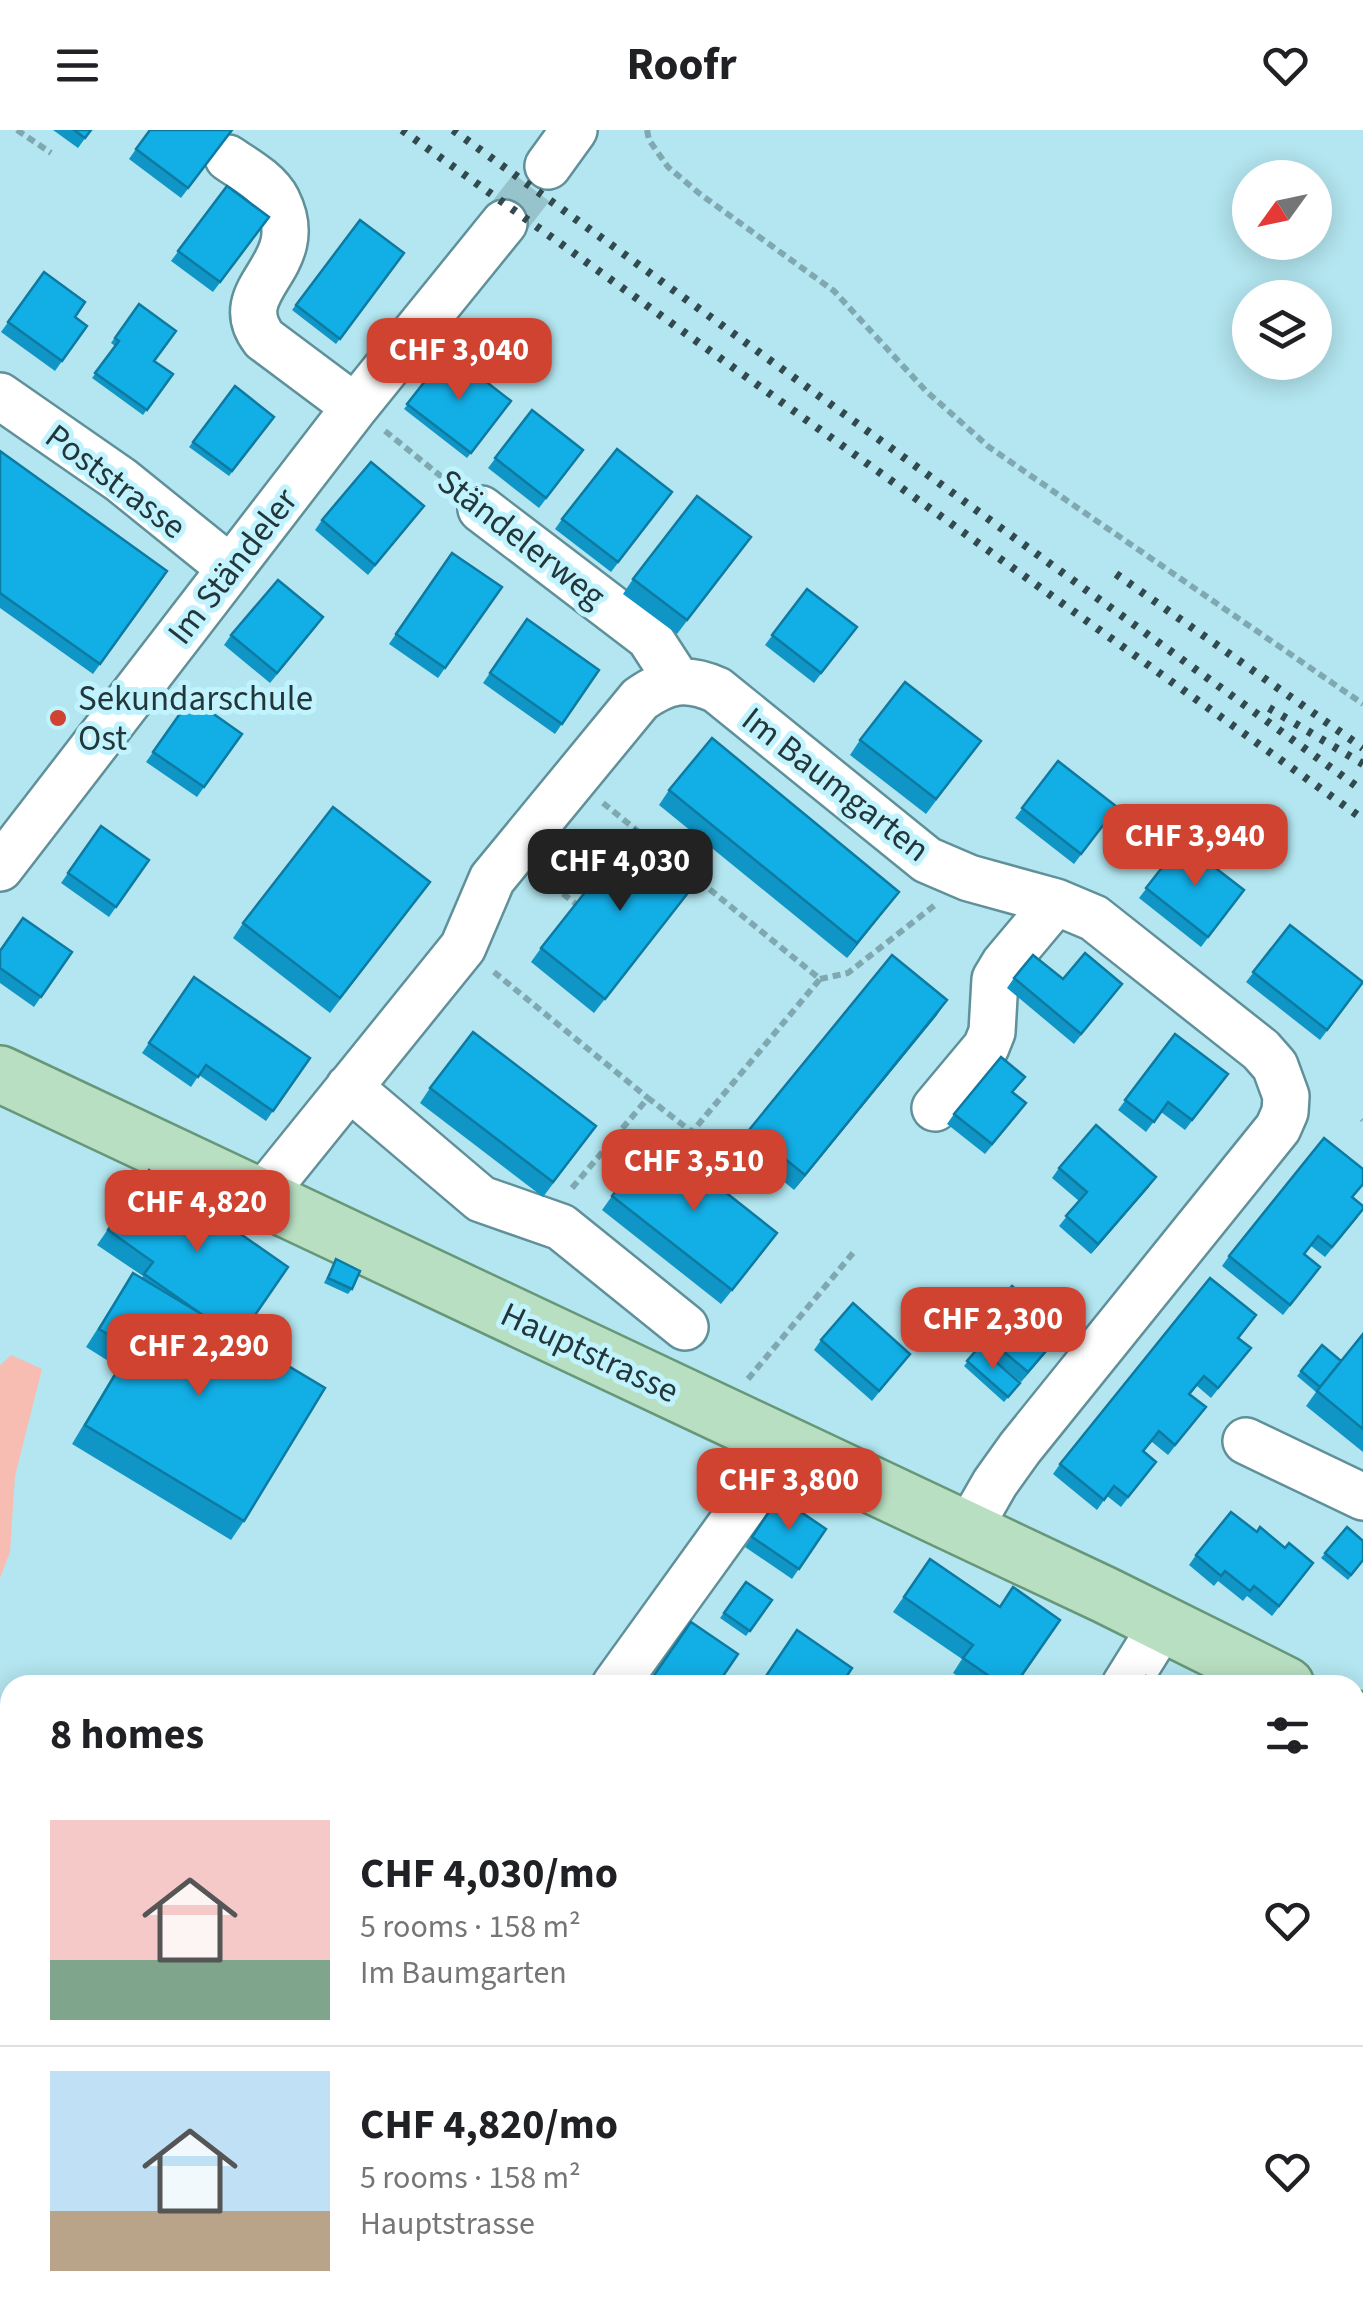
<!DOCTYPE html>
<html lang="en">
<head>
<meta charset="utf-8">
<style>
  body { margin:0; font-family:"Source Sans 3",sans-serif; background:#f2f2f2; color:#202124; height:100vh; display:flex; flex-direction:column; font-size:38px; white-space:nowrap }
  * { box-sizing:border-box; margin:0 }
  p { font-size:32px; color:#757577 }
  .icon { flex:none; width:55px; height:55px; fill:none; stroke:currentColor; stroke-width:2; stroke-linecap:round; stroke-linejoin:round }
  .map { position:relative; flex:1; overflow:hidden }
  .side { position:absolute; left:0px; top:1545px; width:1365px; height:640px; display:flex; flex-direction:column; background:#fff; border-radius:30px 30px 0 0; box-shadow:0 5px 25px #0003 }
  .side>* { flex:none }
  .needle { width:65px; rotate:237deg }
  .controls { position:absolute; left:1232px; top:30px; display:grid; gap:20px }
  .controls a { display:grid; place-items:center; width:100px; height:100px; border-radius:50%; background:#fff; box-shadow:0 5px 25px #0003; font-size:50px }
  .price { position:absolute; translate:-50% -85px; padding:0 22px; border-radius:20px; background:#cf4330; color:#fff; font-size:32px; line-height:65px; filter:drop-shadow(0 2px 5px #0008) }
  .price::after { content:''; position:absolute; left:50%; top:60px; width:30px; height:22px; margin-left:-15px; background:inherit; clip-path:polygon(0 0,100% 0,50% 100%) }
  .price.current { background:#222; color:#fff }
  ul { padding:0; list-style:none }
  li { display:flex; align-items:center; gap:30px; height:250px; padding:0 50px }
  li+li { border-top:2px solid #e0e0e0 }
  li span { display:grid; place-items:center; flex:none; width:280px; height:200px; border-radius:0px; color:#555 }
  li>.icon { margin-inline-start:auto }
  span .icon { width:120px; height:120px; fill:#fffc; stroke-width:1 }
  li b { font-size:42px }
  h2 { display:flex; justify-content:space-between; align-items:center; height:120px; padding:0 50px; font-size:42px }
  header { display:flex; justify-content:space-between; align-items:center; height:130px; padding:0 50px; background:#fff; font-size:45px; font-weight:700 }
  .map>svg:first-child { display:block }
  .green { fill:#f8bdb2 }
  .lines { fill:none; stroke-linecap:round; stroke-linejoin:round }
  .minor-tunnel { stroke:#96c3cc; stroke-width:45; stroke-dasharray:45 22; stroke-linecap:butt }
  .minor-casing { stroke:#609099; stroke-width:50 }
  .major-casing { stroke:#669778; stroke-width:60 }
  .path { stroke:#80a8b0; stroke-width:6; stroke-dasharray:8 5; stroke-linecap:butt }
  .minor { stroke:#fff; stroke-width:45 }
  .major { stroke:#b9dfc2; stroke-width:55 }
  .rail { stroke:#32494d; stroke-width:8; stroke-dasharray:5 10; stroke-linecap:butt }
  .wall { fill:#0f96c7 }
  .shaded-wall { fill:#0d7aa2 }
  .building { fill:#12afe7; stroke:#0d7aa2; stroke-width:2.5 }
  .poi-dot { fill:#cf4330; stroke:#c0f3fd; stroke-width:4 }
  .labels { text-anchor:middle; stroke-width:10; stroke-linejoin:round; paint-order:stroke }
  .street-label { font-size:35px; fill:#23373b; stroke:#c0f3fd }
  .poi-label { font-size:35px; fill:#23373b; stroke:#c0f3fd; text-anchor:start }
</style>
</head>
<body>
<header><svg class="icon" aria-label="menu" viewBox="0 0 24 24"><path d="M4 6h16M4 12h16M4 18h16"/></svg>Roofr<svg class="icon" aria-label="heart" viewBox="0 0 24 24"><path d="M12 20l-8-8c-3-5 5-10 8-4 3-6 11-1 8 4z"/></svg></header>
<div class="map">
<svg width="1363" height="2185" viewBox="0 0 1363 2185">
  <rect width="100%" height="100%" fill="#b3e6f0"/>
  <path class="green" d="M11,1225L42,1239L15,1346L10,1422L0,1448V1235Z"/>
  <g class="lines">
    <path class="minor-tunnel" d="M504,93L548,36"/>
    <defs>
      <path id="minor" d="M228,28C244,39 268,52 277,70C311,137 225,158 264,209L355,277
        M548,36L574,0
        M0,266L121,350L230,438
        M481,379L649,507L677,550
        M0,738L355,277L504,93
        M349,957L481,1069L561,1097L685,1197
        M935,978L986,917L992,902L995,849L1004,834L1056,772
        M261,1067L463,817L492,749L640,569C667,550 686,546 717,560L927,730L969,748L1056,772L1094,788L1261,920L1275,936L1286,966L1285,982L1278,998L1020,1318L995,1353L968,1400
        M1246,1311L1363,1367
        M615,1555L788,1315
        M1125,1555L1163,1494"/>
      <path id="major" d="M0,944L1105,1465L1286,1555
        M1355,1589L1363,1593"/>
    </defs>
    <use href="#minor" class="minor-casing"/>
    <use href="#major" class="major-casing"/>
    <path class="path" d="M17,0L51,23
      M647,0L649,10L668,37L700,64L834,161L926,261L989,317L1363,574
      M385,301L453,356
      M603,673L655,715
      M543,757L548,752L576,774
      M494,842L648,968
      M820,849L848,843L935,775
      M1362,989L1363,990
      M572,1058L648,968L692,1002L820,849L692,745
      M748,1249L853,1123"/>
    <use href="#minor" class="minor"/>
    <use href="#major" class="major"/>
    <path class="rail" d="M402,0L1363,689
      M453,0L1363,661
      M1116,444L1363,618
      M1269,578L1363,634"/>
  </g>
  <path class="wall" d="M53,0H91L78,18Z
    M232,0L181,68L129,29L136,19Z
    M227,56L269,87L213,162L171,131Z
    M360,90L404,123L336,214L292,180Z
    M44,142L75,187L87,196L55,241L1,202Z
    M139,174L154,231L173,244L143,285L92,248L115,216L111,213Z
    M448,222L511,271L467,328L404,279Z
    M235,256L274,287L229,346L189,317Z
    M532,280L583,320L539,378L488,338Z
    M0,321L167,441L93,544L0,478Z
    M665,372L611,442L555,399L562,389Z
    M424,376L368,445L315,400L322,390Z
    M751,407L677,504L623,464L633,449Z
    M452,423L502,457L438,548L389,514Z
    M807,459L857,497L814,553L765,515Z
    M527,489L599,540L555,604L483,553Z
    M316,497L270,553L224,515L231,505Z
    M191,568L242,604L197,667L146,632Z
    M860,610L981,611L926,684L850,625Z
    M1058,631L1117,677L1074,734L1015,688Z
    M669,660L888,776L847,828L659,675Z
    M101,696L149,730L109,787L61,753Z
    M1182,712L1244,760L1201,817L1139,768Z
    M698,750L594,883L531,832L541,818Z
    M430,752L330,883L233,808L243,793Z
    M1290,795L1356,862L1320,910L1246,852Z
    M0,821L72,822L34,877L0,853Z
    M194,847L310,928L266,991L199,945L191,957L142,923Z
    M1014,848L1063,849L1122,854L1074,914L1007,858Z
    M937,885L794,1060L739,1014L749,1000Z
    M1175,904L1228,944L1185,1000L1161,982L1146,1002L1118,980Z
    M430,958L586,1010L543,1067L420,973Z
    M1013,963L1019,983L985,1024L947,994L954,984Z
    M1059,1038L1149,1057L1091,1124L1059,1096L1079,1071L1052,1048Z
    M149,1040L240,1207L244,1391L231,1410L72,1314L118,1237L86,1217L133,1143L142,1148L143,1146L97,1115Z
    M612,1066L767,1117L721,1174L602,1080Z
    M1353,1068L1358,1087L1325,1127L1311,1116L1304,1124L1313,1147L1283,1185L1222,1136L1229,1126Z
    M336,1129L352,1159L348,1164L324,1153Z
    M976,1198L1063,1201L1021,1252L969,1208Z
    M1363,1204V1322L1306,1276L1316,1262L1297,1246L1301,1241L1341,1231Z
    M1239,1208L1251,1218L1211,1268L1197,1256L1190,1265L1206,1277L1168,1325L1152,1312L1144,1321L1156,1332L1121,1377L1107,1366L1097,1380L1053,1344L1060,1334Z
    M821,1210L910,1224L872,1271L814,1220Z
    M979,1217L1020,1253L1004,1272L964,1236Z
    M779,1367L826,1399L792,1449L745,1417Z
    M1347,1397L1363,1431L1348,1450L1321,1428Z
    M1196,1425L1306,1443L1272,1486L1247,1466L1243,1471L1218,1451L1214,1456L1189,1435Z
    M930,1429L1015,1555H971L953,1543L962,1529L893,1482Z
    M746,1452L772,1470L746,1506L720,1488Z"/>
  <path class="shaded-wall" d="M899,762L888,776L847,828L857,813Z
    M947,870L937,885L794,1060L805,1045Z
    M1156,1047L1149,1057L1091,1124L1098,1114Z
    M1063,1201L1056,1211L1021,1252L1028,1242Z"/>
  <path class="building" d="M74,0H91L85,8Z
    M150,0H232L188,58L136,19Z
    M227,56L269,87L220,152L178,121Z
    M360,90L404,123L340,209L296,175Z
    M44,142L85,172L75,187L87,196L62,231L8,192Z
    M139,174L176,201L154,231L173,244L147,280L95,243L119,211L115,208Z
    M448,222L511,271L471,323L407,274Z
    M235,256L274,287L232,341L193,312Z
    M532,280L583,320L546,368L495,328Z
    M617,319L672,362L618,432L562,389Z
    M0,321L167,441L100,534L0,463Z
    M371,332L424,376L375,435L322,390Z
    M697,366L751,407L687,490L633,449Z
    M452,423L502,457L445,538L396,504Z
    M278,450L323,487L277,543L231,505Z
    M807,459L857,497L821,543L772,505Z
    M527,489L599,540L562,594L490,543Z
    M905,552L981,611L936,669L860,610Z
    M191,568L242,604L204,657L153,622Z
    M712,608L899,762L857,813L669,660Z
    M1058,631L1117,677L1081,724L1022,678Z
    M333,677L430,752L340,868L243,793Z
    M101,696L149,730L116,777L68,743Z
    M635,699L698,750L605,869L541,818Z
    M1182,712L1244,760L1208,807L1146,758Z
    M23,788L72,822L41,867L0,838V821Z
    M1290,795L1363,852L1327,900L1253,842Z
    M1085,823L1122,854L1081,904L1014,848L1033,825L1063,849Z
    M892,825L947,870L805,1045L749,1000Z
    M194,847L310,928L273,981L206,935L198,947L149,913Z
    M473,902L596,996L553,1052L430,958Z
    M1175,904L1228,944L1192,990L1168,972L1154,992L1125,970Z
    M1001,927L1025,947L1012,962L1026,973L992,1014L954,984Z
    M1096,995L1156,1047L1098,1114L1066,1086L1087,1062L1059,1038Z
    M657,1008L777,1103L732,1160L612,1066Z
    M1324,1008L1363,1039V1054L1352,1067L1363,1076V1079L1332,1117L1318,1106L1304,1124L1320,1137L1290,1175L1229,1126Z
    M149,1040L288,1137L240,1207L207,1188L144,1144L153,1132L108,1100Z
    M336,1129L360,1141L352,1159L328,1148Z
    M133,1143L325,1258L244,1391L85,1295L131,1218L99,1199Z
    M1210,1148L1256,1185L1238,1208L1251,1218L1218,1258L1204,1246L1189,1264L1206,1277L1175,1315L1159,1301L1143,1321L1156,1332L1128,1367L1114,1356L1104,1370L1060,1334Z
    M1012,1156L1063,1201L1028,1242L976,1198Z
    M853,1173L910,1224L879,1261L821,1210Z
    M1363,1204V1299L1317,1261Z
    M1322,1215L1341,1231L1320,1257L1301,1241Z
    M979,1217L1020,1253L1008,1267L967,1231Z
    M779,1367L826,1399L799,1439L752,1407Z
    M1231,1382L1257,1402L1260,1397L1285,1418L1289,1413L1313,1433L1279,1476L1254,1456L1250,1461L1225,1441L1221,1446L1196,1425Z
    M1347,1397L1363,1411V1430L1351,1445L1325,1423Z
    M930,1429L1000,1477L1013,1457L1060,1490L1015,1555H1002L963,1528L973,1515L904,1467Z
    M746,1452L772,1470L750,1501L724,1483Z
    M691,1492L738,1524L717,1555H649L648,1554Z
    M797,1500L852,1538L841,1555H760Z
    M1146,1546L1160,1555H1141Z"/>
  <circle class="poi-dot" cx="58" cy="588" r="10"/>
  <g class="labels">
    <g class="street-label">
      <text transform="translate(116 351) rotate(37)" y="12">Poststrasse</text>
      <text transform="translate(522 408) rotate(38)" y="12">Ständelerweg</text>
      <text transform="translate(232 436) rotate(-52)" y="12">Im Ständeler</text>
      <text transform="translate(836 654) rotate(38)" y="12">Im Baumgarten</text>
      <text transform="translate(590 1222) rotate(25)" y="12">Hauptstrasse</text>
    </g>
    <g class="poi-label">
      <text x="78" y="580">Sekundarschule<tspan x="78" dy="40">Ost</tspan></text>
    </g>
  </g>
</svg>
<div class="controls">
<a><svg class="needle" viewBox="-14 -14 28 28"><path d="M0-13l5 13h-10z" fill="#e53935"/><path d="M0 13l5-13h-10z" fill="#757577"/></svg></a>
<a><svg class="icon" aria-label="layers" viewBox="0 0 24 24"><path d="M12 4l9 5-9 5-9-5zM3 14l9 5 9-5"/></svg></a>
</div>
<b class="price" style="left:459px;top:273px">CHF 3,040</b>
<b class="price" style="left:1195px;top:759px">CHF 3,940</b>
<b class="price current" style="left:620px;top:784px">CHF 4,030</b>
<b class="price" style="left:694px;top:1084px">CHF 3,510</b>
<b class="price" style="left:197px;top:1125px">CHF 4,820</b>
<b class="price" style="left:993px;top:1242px">CHF 2,300</b>
<b class="price" style="left:199px;top:1269px">CHF 2,290</b>
<b class="price" style="left:789px;top:1403px">CHF 3,800</b>
<section class="side">
<h2>8 homes<svg class="icon" aria-label="filters" viewBox="0 0 24 24"><path d="M4 7h16M4 17h16"/><circle cx="9" cy="7" r="2"/><circle cx="15" cy="17" r="2"/></svg></h2>
<ul>
<li><span style="background:linear-gradient(#f6c9c9 70%,#7fa58c 0)"><svg class="icon" aria-label="home" viewBox="0 0 24 24"><path d="M3 11l9-7 9 7M6 9v11h12V9"/></svg></span><div><b>CHF 4,030/mo</b><p>5 rooms · 158 m²</p><p>Im Baumgarten</p></div><svg class="icon" aria-label="heart" viewBox="0 0 24 24"><path d="M12 20l-8-8c-3-5 5-10 8-4 3-6 11-1 8 4z"/></svg></li>
<li><span style="background:linear-gradient(#bfe0f5 70%,#b9a48a 0)"><svg class="icon" aria-label="home" viewBox="0 0 24 24"><path d="M3 11l9-7 9 7M6 9v11h12V9"/></svg></span><div><b>CHF 4,820/mo</b><p>5 rooms · 158 m²</p><p>Hauptstrasse</p></div><svg class="icon" aria-label="heart" viewBox="0 0 24 24"><path d="M12 20l-8-8c-3-5 5-10 8-4 3-6 11-1 8 4z"/></svg></li>
</ul>
</section>
</div>
</body>
</html>
